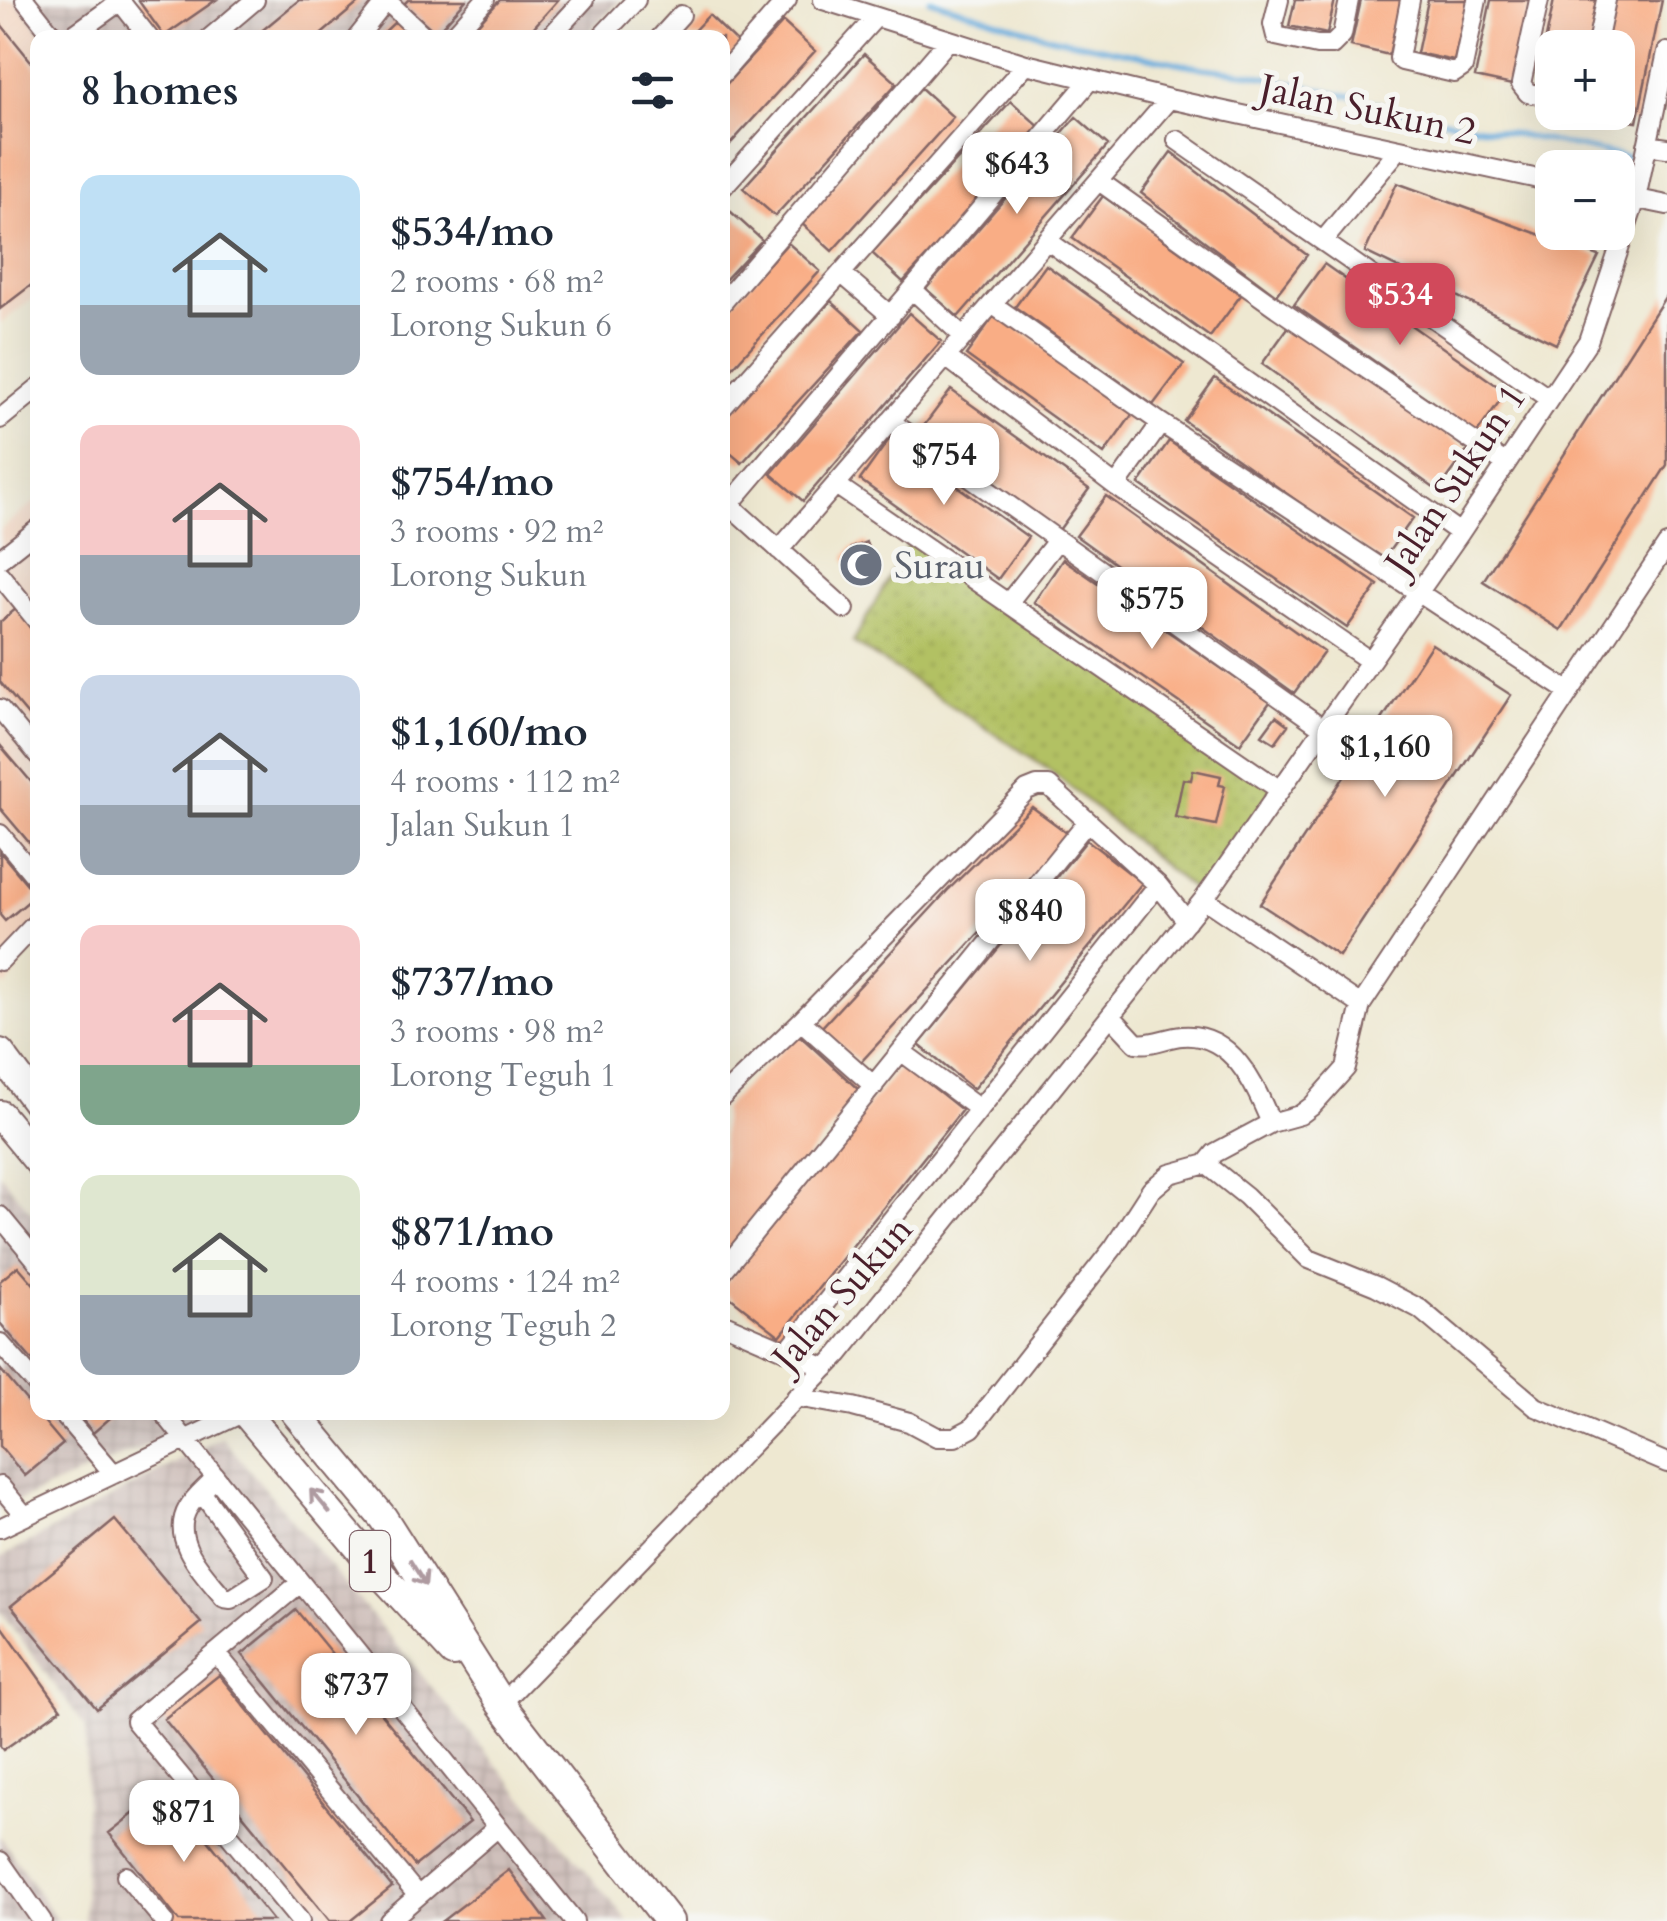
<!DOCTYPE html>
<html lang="en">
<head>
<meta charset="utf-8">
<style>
  body { margin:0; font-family:Cardo,serif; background:#f2f2f3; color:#1f2937; height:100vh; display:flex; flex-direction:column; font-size:38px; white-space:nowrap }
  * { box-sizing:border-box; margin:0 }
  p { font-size:32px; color:#747a83 }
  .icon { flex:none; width:55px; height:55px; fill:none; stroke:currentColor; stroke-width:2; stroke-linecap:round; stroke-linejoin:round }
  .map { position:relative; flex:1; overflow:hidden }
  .sheet { position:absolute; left:30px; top:30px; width:700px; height:1390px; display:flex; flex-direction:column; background:#fff; border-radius:20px; box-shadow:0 10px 40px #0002 }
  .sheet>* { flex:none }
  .fabs { position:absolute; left:1535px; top:30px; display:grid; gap:20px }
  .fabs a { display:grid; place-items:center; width:100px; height:100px; border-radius:20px; background:#fff; box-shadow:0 10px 40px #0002; font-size:50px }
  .price { position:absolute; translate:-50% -85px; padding:0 22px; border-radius:20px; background:#fff; color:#222; font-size:32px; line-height:65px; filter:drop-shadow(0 2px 5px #0008) }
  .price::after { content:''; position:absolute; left:50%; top:60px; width:30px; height:22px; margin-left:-15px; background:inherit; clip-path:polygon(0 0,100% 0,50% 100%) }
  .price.active { background:#d1495b; color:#fff }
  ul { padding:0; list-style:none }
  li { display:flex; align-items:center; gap:30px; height:250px; padding:0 50px }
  li span { display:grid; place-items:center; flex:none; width:280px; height:200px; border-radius:20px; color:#555 }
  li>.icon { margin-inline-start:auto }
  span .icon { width:120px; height:120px; fill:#fffc; stroke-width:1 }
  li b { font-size:42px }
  h2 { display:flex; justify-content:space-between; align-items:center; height:120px; padding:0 50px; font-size:42px }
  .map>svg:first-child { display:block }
  .built { fill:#f3d4bf }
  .industrial { fill:url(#industrial-grid) }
  .park { fill:url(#park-dots); stroke:#7e7048; stroke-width:2.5 }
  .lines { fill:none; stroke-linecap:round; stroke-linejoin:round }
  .stream { stroke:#69adde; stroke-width:5 }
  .building { fill:#f9ad85 }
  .minor-casing { stroke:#836565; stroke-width:22 }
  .highway-casing { stroke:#836565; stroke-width:32 }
  .minor { stroke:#fff; stroke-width:18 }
  .highway { stroke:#fff; stroke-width:28 }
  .oneway { stroke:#ae9aa0 }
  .labels { text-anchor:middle; stroke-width:10; stroke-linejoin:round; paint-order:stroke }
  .shield { fill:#f6f6f2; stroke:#7e6067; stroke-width:2.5 }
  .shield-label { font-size:35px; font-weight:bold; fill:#4a1f2b }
  .street-label { font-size:38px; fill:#4a1f2b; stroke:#f6f6f2 }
  .worship-label { font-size:38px; fill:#5b616d; stroke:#f6f6f2; text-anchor:start }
</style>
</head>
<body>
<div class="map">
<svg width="1667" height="1921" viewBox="0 0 1667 1921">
  <defs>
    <pattern id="industrial-grid" width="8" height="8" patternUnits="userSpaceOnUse" patternTransform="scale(2.5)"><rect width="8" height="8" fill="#cfc0bb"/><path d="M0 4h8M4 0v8" fill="none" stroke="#b3a5a1"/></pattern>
    <pattern id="park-dots" width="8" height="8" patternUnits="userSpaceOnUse" patternTransform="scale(2.5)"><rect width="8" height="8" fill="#b2c164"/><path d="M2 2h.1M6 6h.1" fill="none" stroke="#9ba557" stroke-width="1.8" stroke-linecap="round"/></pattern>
  </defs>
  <rect width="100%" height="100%" fill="#f6f6f2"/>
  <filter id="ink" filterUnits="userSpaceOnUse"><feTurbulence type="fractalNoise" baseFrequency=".01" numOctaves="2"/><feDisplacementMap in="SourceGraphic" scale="20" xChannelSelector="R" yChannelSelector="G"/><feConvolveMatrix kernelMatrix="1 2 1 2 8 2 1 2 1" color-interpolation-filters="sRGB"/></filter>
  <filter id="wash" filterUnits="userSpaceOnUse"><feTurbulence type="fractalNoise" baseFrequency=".0048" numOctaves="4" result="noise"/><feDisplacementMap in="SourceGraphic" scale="40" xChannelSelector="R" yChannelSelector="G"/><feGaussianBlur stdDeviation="2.25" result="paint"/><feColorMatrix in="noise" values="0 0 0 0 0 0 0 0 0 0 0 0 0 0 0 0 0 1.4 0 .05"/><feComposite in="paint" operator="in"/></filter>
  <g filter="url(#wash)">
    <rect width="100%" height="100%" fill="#eee8d1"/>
    <path class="built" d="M0,0H14L44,37L38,38V294L0,324Z
      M37,500V938L7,987L0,979V530Z"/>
    <path class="industrial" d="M14,0H621L582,38L44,37Z
      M0,1174L37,1219L38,1412H198L204,1420L0,1509Z
      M222,1437L628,1921H84L86,1728L0,1611V1558Z
      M0,1836L57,1921H0Z"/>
    <path class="park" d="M912,537L1280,790L1204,899L1046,767L853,642Z"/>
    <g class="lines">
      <path class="stream" d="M930,0L1051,37L1203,68L1252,74L1359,98L1405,112L1628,157"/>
    </g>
    <g id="blocks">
      <path class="building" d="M138,0H216L164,36Z
        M299,0H362L317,38H253Z
        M408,0H466L436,33L404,4Z
        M500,0H558L524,38H465Z
        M1295,0H1335L1327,34L1289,26Z
        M1361,0H1401L1389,55L1351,46Z
        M1428,0H1468L1454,61L1417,53Z
        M1491,0H1531L1512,85L1475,77Z
        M1554,0H1600L1590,48H1552V89L1536,86Z
        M1615,0H1662L1637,122L1588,115L1618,112V48H1605Z
        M709,15L741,46L722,65V38H687Z
        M398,19L416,38H378Z
        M783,22L815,51L722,153V89Z
        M0,23L38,70V280L0,309Z
        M864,54L897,83L775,216L743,188Z
        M921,88L953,117L832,251L800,222Z
        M1011,101L1043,130L903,282L872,253Z
        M1076,117L1108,145L958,317L926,289Z
        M1171,152L1307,255L1276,295L1141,193Z
        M1397,183L1599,256L1556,344L1365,252Z
        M1103,196L1241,295L1210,337L1072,238Z
        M730,211L762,240L722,283V219Z
        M788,243L820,271L722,379V315Z
        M1324,264L1506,392L1477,433L1294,305Z
        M1046,265L1184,364L1153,405L1015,307Z
        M1667,294V465L1561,630L1483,581Z
        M831,301L863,330L742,463L722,446V421Z
        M909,313L941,341L803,501L771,474Z
        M996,313L1134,412L1104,454L966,355Z
        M1292,322L1468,450L1438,491L1262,364Z
        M1215,378L1413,518L1382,561L1184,421Z
        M951,390L1089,489L1059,530L920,431Z
        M890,438L1028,537L998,579L860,480Z
        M1169,441L1378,585L1347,628L1139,484Z
        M1106,496L1324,652L1294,693L1076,536Z
        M866,542L878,572L856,581L844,558L851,548Z
        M1063,559L1270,702L1240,744L1034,602Z
        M17,608L38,633V727L0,682V622Z
        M1432,644L1511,695L1339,956L1260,904Z
        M1276,716L1288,725L1275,743L1262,735Z
        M0,745L38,790V853L0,808Z
        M1193,770L1221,776L1219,785L1225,786L1216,825L1175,817L1183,779L1191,780Z
        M1032,807L1070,835L860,1063L821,1028L949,889Z
        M1087,840L1142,883L973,1089L919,1045Z
        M0,852L36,895L5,921L0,915Z
        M798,1034L860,1091L722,1265V1109Z
        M903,1063L962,1110L780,1336L722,1291V1287Z
        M18,1266L38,1289V1367L0,1323V1281Z
        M0,1369L63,1444L25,1476L0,1446Z
        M76,1412H117L93,1433Z
        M115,1520L201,1623L97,1709L11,1606Z
        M296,1610L470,1822L415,1866L242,1654Z
        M0,1623L61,1709L3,1750L0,1746Z
        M219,1675L392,1887L350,1921H330L164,1719Z
        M166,1788L273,1921H179L109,1833Z
        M509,1870L547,1921H442Z"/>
    </g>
  </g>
  <g filter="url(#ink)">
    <use href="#blocks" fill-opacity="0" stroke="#836565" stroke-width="2.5"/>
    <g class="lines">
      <defs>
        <path id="minor" d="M25,0L55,38
          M386,0L426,38
          M823,0L1026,64L1169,99L1552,182
          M1279,0L1273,24L1276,36L1317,45H1332L1342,35L1349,0
          M1410,0L1399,58L1402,61L1454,73L1463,67L1477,0
          M1539,0L1521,84L1528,93L1552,97
          M120,1L149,38
          M69,38L122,0
          M210,38L255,0
          M357,38L387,0
          M451,38L485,0
          M549,38L584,0
          M600,38L636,0
          M660,38L681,15
          M1596,48L1606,0
          M722,74L787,0
          M1177,140L1548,398
          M1647,145L1667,148
          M1099,181L1277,308L1505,463
          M722,188L875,18
          M1618,195L1667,205
          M1048,241L1460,533
          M1323,241L1399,149
          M841,273L891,316
          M913,290L964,337
          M722,303L947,42
          M992,304L1161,423L1568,691
          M946,357L1116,486L1370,661
          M722,408L1026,64
          M0,419L38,388
          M890,421L1323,728
          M836,485L1280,790
          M1116,486L1161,423
          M723,499L845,609
          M729,505L1090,80
          M779,550L1169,99
          M0,559L38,529
          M0,575L38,622
          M1008,603L1056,542
          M0,709L38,755
          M0,834L38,880
          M1204,899L1361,1005
          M0,961L38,921
          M1111,1016L1136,1043C1151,1046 1167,1037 1182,1036C1232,1032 1255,1085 1271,1123L1215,1153L1206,1164L1246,1196L1309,1259L1376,1286L1420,1309L1536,1407L1667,1463
          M801,1021L874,1086
          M902,1052L978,1108
          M722,1097L801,1021L1027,790L1037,786H1049L1158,885L1187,921
          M1271,1123L1300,1115L1312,1106L1346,1068L1361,1005L1667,545
          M0,1216L38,1262
          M722,1272L1087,822
          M722,1323L826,1368
          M0,1343L38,1386
          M787,1351L1158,885
          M796,1397L853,1407L909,1422L937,1437H955L972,1428L1114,1247L1151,1190L1170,1174L1206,1164
          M61,1412L114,1474
          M163,1412L574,1921
          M0,1486L25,1516
          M202,1493L264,1578L231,1599L224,1598C205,1574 169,1541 188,1508C194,1497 207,1487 215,1478
          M0,1528L244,1412
          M216,1653L418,1896
          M501,1704L839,1354L1204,899L1460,533L1588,341L1636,199L1667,52
          M0,1861L42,1921
          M126,1876L164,1921
          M300,1921L135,1721L300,1583
          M389,1921L498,1827"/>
        <path id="highway" d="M0,1053L38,1104
          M0,1115L38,1161
          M245,1412L381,1574L453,1652
          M295,1412L383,1518L501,1704L669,1921"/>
      </defs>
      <use href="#minor" class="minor-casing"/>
      <use href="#highway" class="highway-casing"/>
      <use href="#minor" class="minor"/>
      <use href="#highway" class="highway"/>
    </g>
    <defs><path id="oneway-shaft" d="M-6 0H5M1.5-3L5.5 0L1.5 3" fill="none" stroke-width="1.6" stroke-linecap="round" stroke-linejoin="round" transform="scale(2.5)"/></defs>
    <g class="oneway">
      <use href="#oneway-shaft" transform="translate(320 1501) rotate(-130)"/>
      <use href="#oneway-shaft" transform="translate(418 1573) rotate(58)"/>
    </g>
  </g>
  <defs>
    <symbol id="mosque-disc" viewBox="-11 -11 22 22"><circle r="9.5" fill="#6b7280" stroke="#f6f6f2"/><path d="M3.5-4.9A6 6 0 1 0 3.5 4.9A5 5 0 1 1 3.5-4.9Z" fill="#fff"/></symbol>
  </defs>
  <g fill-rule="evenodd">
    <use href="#mosque-disc" x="836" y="540" width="50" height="50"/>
  </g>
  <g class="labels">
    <rect class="shield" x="350" y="1531" width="40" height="60" rx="8"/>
    <g class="shield-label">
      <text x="370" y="1573">1</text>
    </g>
    <g class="street-label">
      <text transform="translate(1368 109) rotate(12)" y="13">Jalan Sukun 2</text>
      <text transform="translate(1455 479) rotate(-56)" y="13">Jalan Sukun 1</text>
      <text transform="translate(842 1293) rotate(-49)" y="13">Jalan Sukun</text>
    </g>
    <g class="worship-label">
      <text x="894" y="578">Surau</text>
    </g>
  </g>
</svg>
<div class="fabs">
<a>+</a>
<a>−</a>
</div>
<b class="price" style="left:1017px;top:217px">$643</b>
<b class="price active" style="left:1400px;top:348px">$534</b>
<b class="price" style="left:944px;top:508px">$754</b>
<b class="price" style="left:1152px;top:652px">$575</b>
<b class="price" style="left:1385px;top:800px">$1,160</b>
<b class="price" style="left:1030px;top:964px">$840</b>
<b class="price" style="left:356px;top:1738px">$737</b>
<b class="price" style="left:184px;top:1865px">$871</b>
<section class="sheet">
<h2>8 homes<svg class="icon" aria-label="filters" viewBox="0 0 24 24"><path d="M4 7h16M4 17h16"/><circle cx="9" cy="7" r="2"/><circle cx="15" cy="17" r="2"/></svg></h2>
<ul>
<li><span style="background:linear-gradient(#bfe0f5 65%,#9aa5b1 0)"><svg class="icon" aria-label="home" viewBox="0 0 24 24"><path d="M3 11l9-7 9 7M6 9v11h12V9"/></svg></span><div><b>$534/mo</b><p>2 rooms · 68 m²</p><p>Lorong Sukun 6</p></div></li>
<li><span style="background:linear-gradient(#f6c9c9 65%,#9aa5b1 0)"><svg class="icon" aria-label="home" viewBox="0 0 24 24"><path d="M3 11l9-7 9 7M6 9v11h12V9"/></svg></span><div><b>$754/mo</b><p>3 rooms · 92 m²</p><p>Lorong Sukun</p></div></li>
<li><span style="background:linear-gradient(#c9d6e8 65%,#9aa5b1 0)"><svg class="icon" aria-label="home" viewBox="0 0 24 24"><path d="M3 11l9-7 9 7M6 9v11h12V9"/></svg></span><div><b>$1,160/mo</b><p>4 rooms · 112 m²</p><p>Jalan Sukun 1</p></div></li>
<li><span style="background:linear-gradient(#f6c9c9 70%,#7fa58c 0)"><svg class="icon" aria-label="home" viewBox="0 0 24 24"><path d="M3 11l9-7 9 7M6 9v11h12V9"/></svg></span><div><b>$737/mo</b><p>3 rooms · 98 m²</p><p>Lorong Teguh 1</p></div></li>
<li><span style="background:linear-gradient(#dfe7d0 60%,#9aa5b1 0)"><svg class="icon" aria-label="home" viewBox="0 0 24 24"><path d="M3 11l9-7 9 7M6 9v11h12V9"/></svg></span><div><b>$871/mo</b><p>4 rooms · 124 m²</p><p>Lorong Teguh 2</p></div></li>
</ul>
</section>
</div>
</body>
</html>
